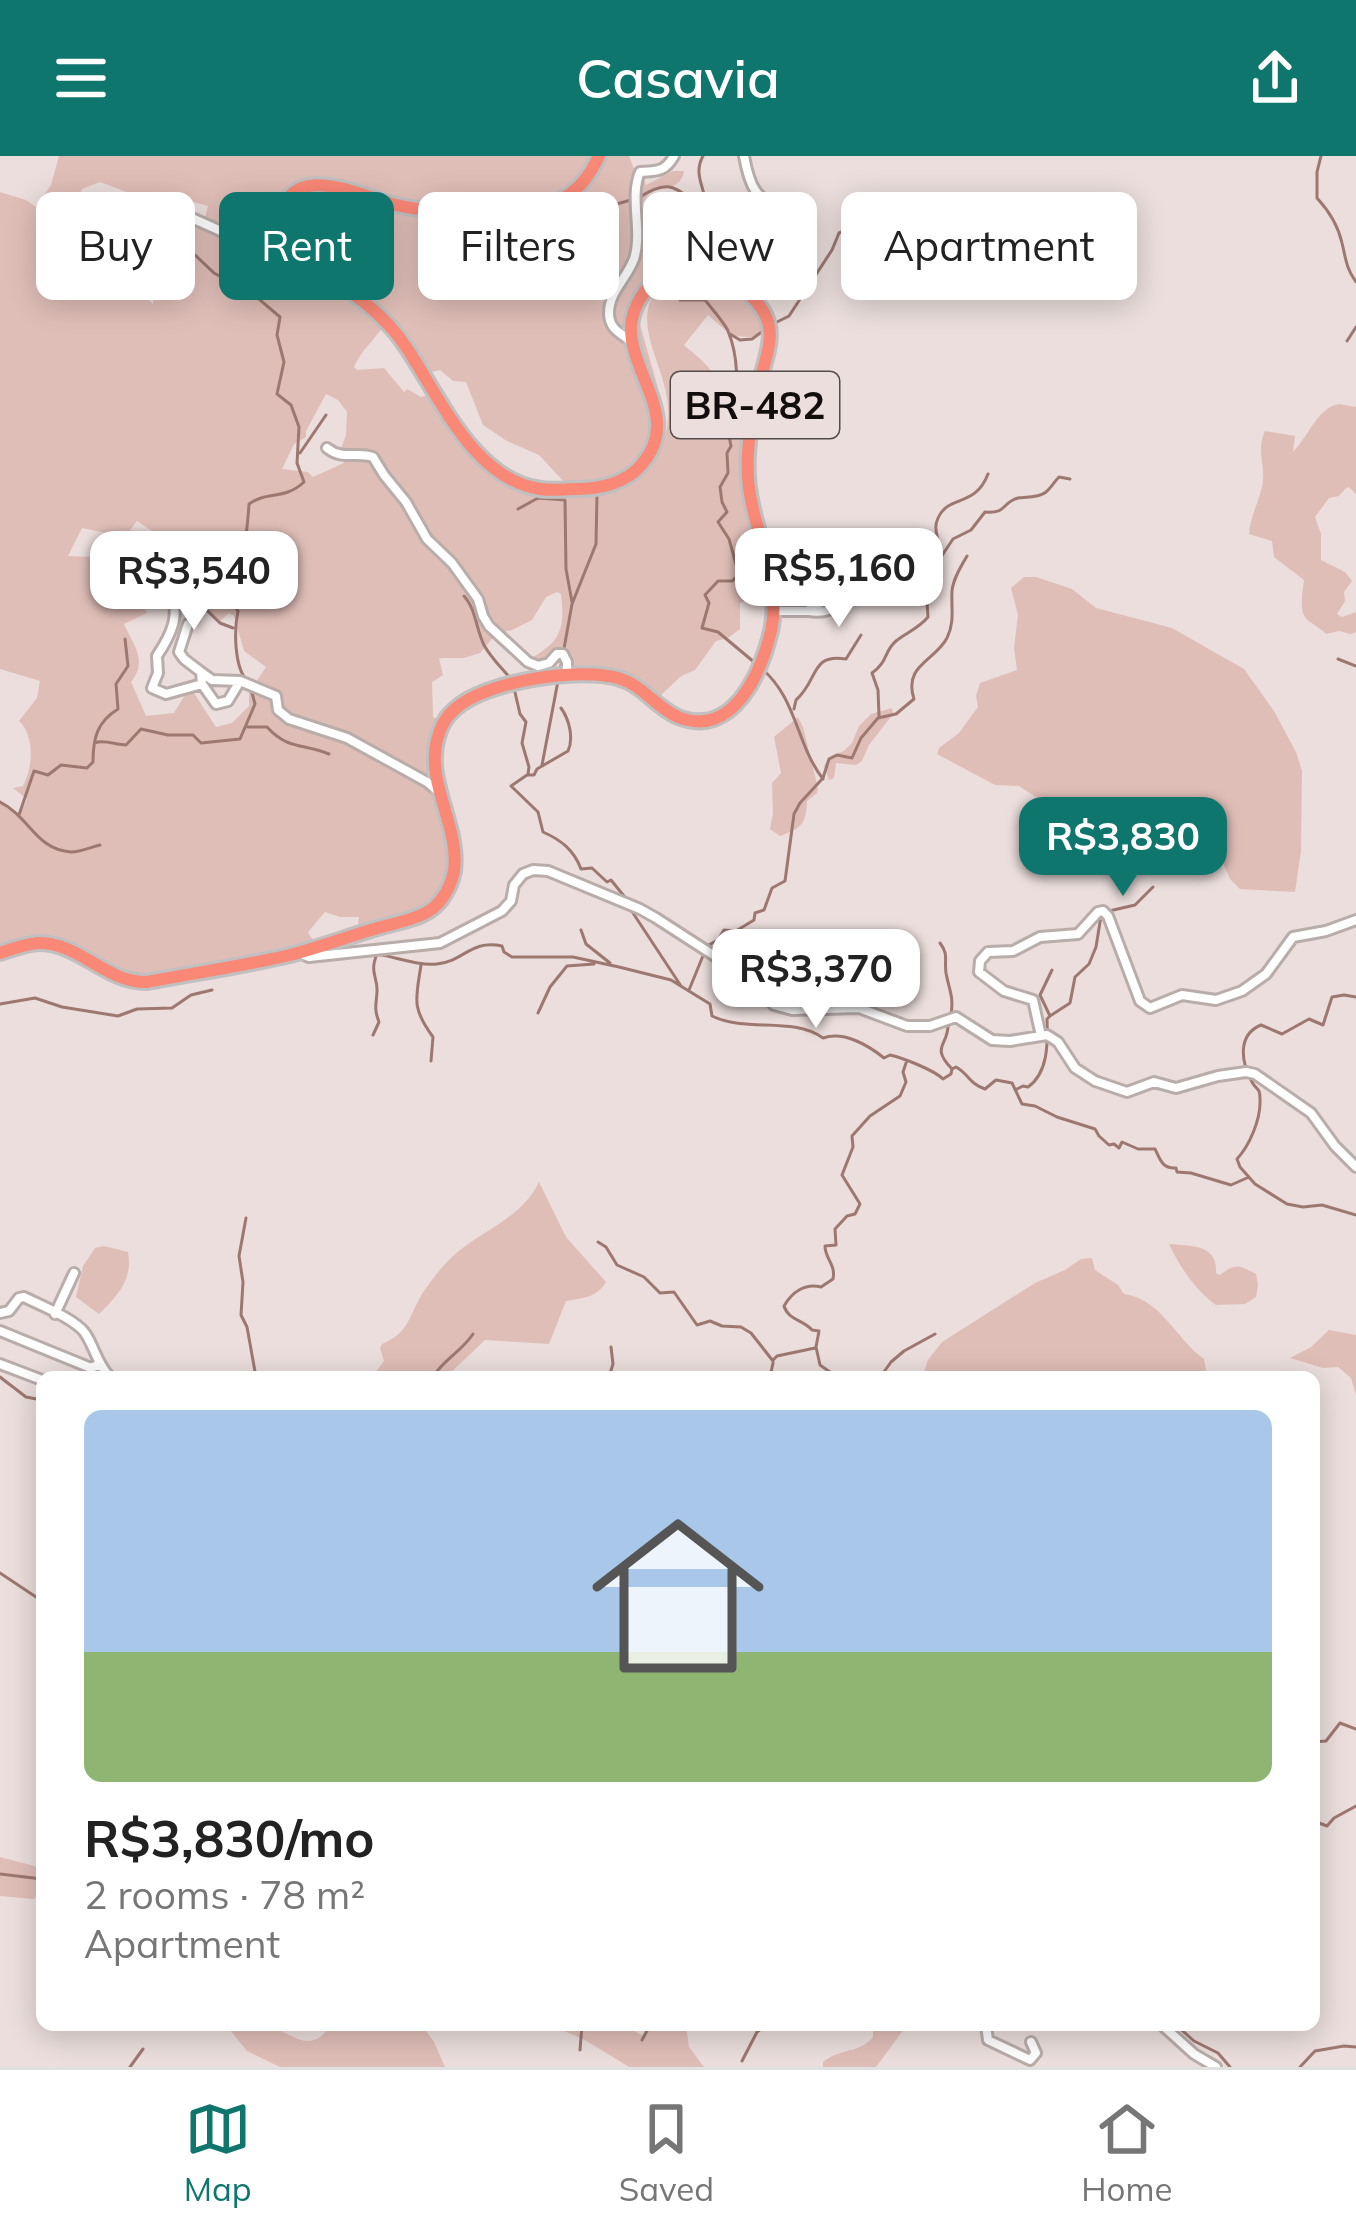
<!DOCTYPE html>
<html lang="en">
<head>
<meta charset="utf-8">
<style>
  body { margin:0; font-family:Mulish,sans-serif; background:#f2f2f2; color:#222; height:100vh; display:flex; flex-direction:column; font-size:45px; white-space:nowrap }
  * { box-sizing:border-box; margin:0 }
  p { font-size:39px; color:#767676 }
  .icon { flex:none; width:66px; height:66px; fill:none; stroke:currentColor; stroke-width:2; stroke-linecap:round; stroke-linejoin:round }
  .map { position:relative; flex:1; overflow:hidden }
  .panel { position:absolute; left:36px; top:1215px; width:1284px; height:660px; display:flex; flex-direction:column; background:#fff; border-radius:18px; box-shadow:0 6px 30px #0003 }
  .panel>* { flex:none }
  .top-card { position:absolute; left:36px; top:36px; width:1284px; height:108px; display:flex; gap:24px }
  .price { position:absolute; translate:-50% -102px; padding:0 27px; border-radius:24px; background:#fff; color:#222; font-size:39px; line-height:78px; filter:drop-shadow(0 3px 6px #0008) }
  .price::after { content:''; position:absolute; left:50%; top:72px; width:36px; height:27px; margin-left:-18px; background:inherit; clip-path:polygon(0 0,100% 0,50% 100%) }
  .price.active { background:#0f766e; color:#fff }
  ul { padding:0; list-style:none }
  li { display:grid; align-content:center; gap:24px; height:636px; padding:0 48px }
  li+li { border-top:3px solid #e0e0e0 }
  li span { display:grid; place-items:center; height:372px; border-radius:18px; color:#555 }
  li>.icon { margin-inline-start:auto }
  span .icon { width:216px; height:216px; fill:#fffc; stroke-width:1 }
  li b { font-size:51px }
  .pill { padding:0 42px; border-radius:18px; background:#fff; box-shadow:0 6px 30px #0003; font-size:42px; line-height:108px }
  .pill.active { background:#0f766e; color:#fff }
  header { display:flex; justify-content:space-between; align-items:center; height:156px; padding:0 48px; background:#0f766e; color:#fff; font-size:54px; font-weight:600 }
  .menu { display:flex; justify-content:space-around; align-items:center; height:168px; border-top:3px solid #e0e0e0; background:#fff; font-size:33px; color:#767676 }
  .menu a { display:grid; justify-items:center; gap:6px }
  .menu .active { color:#0f766e }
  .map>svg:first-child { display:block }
  .green { fill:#e0beb8; fill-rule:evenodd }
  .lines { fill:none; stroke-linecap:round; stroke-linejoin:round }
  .stream { stroke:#9d7871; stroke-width:3 }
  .minor-casing { stroke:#b9adaa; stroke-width:14 }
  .highway-casing { stroke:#c1c0c0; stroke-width:18 }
  .minor { stroke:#fff; stroke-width:8 }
  .highway { stroke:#fa8877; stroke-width:12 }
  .labels { text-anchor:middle; stroke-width:12; stroke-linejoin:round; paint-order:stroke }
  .shield { fill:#ebdedc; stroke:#534c4b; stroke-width:3 }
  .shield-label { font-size:39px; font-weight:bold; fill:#120e0d }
</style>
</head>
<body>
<header><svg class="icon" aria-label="menu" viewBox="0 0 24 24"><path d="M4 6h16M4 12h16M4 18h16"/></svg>Casavia<svg class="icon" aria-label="share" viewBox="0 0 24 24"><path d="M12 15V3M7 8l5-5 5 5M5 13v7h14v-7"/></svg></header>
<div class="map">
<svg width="1356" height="1911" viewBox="0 0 1356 1911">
  <rect width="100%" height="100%" fill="#ebdedc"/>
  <path class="green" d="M59,0H594L581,25L548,48L442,56L324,28L289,37L280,78L385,167C376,183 361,194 354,211L357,214L384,212L404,236L407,233L421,241L430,238C466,294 479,330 553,334C568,334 585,338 599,334C651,322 678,285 665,232C658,202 639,172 651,143C664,112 686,113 713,117C721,119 723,118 730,123C747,136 761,154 768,174L751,181L732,180L708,159L684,189C691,196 701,202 707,210C721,226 731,241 755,245L746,300L769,450L754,441L740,447V473L728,482L716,485L695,514L681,520L658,542L640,529L568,517L562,499L551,508L528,504C561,486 565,474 561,438L557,436L546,441L532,464L512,474L497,477L480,497L464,502H439L443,519L432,526L433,561L442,565L434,581L454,706L440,739L425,752L357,777L359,761H340L325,756L308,776L315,788C276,799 166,826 129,818C102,811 80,790 53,782L43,781L0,792V644L20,659L27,643L13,632L23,630C33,611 35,580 19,565L37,542L40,525L0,513V36L26,44L36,51L51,29ZM100,26L129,37H160L208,50L203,69H197L191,76L184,68C167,67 154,66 141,77C143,104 157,120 153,148L139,134C140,120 135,120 129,107C124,97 129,98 120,90C99,71 63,74 82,33ZM326,238L338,244L347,256L346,279L339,297L344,307L313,321L308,316L282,313L294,288L306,281V275ZM137,365L164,383L168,402L185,417L188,438L199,444L219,466L229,457L234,460L244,495L266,511L249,537V550L232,567L216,571L192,534H188L174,557L146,560L131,526C148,505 134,490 124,468L147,457L118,406L92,401L68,400L82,372L125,381Z
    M601,0H629L634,13L639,12L646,29L673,15H684C681,33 665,31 650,36L642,48L643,91L651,100L654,121L639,153V165L658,232L662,265L639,309L607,327L566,328L539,299L507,285L483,269L466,226L453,225L440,214L427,217C402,189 379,159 353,133C336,116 308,106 295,86C277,62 296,36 323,35C356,43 389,55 423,60C478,68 589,70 601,0Z
    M1339,248L1356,251V338L1349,331L1345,333L1339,340L1329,342L1315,361L1321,378V404L1345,416L1352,425L1344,436L1345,445L1337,458L1342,461L1356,456V476L1351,478L1339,475L1326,478C1320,471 1309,467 1305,461C1299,453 1303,434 1304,424L1274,401L1272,385L1249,378C1250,357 1265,337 1263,316C1262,300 1258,291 1265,275L1295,280L1293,296C1309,280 1317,252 1339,248Z
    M1024,421H1036L1072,433L1096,452L1172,472L1244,513L1274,555L1296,596L1302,615L1301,695L1295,736L1240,733L1230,723L1219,698L1195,676L1189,652L1183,647L1155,651L1124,677L1106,702L1095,706L1059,702L1040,644L1019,630L995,629L937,598L939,592L959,577L978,551L976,540L980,527L1017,514L1014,492L1018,459L1011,432Z
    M892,552L893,558L869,589L862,605L856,609L836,607L834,622L829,624L824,610L831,600L844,595L852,587L859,570L871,558Z
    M798,561L803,571L818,632L817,637L807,645C806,668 802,672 780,680L770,673L773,657L772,627L781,617L774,581Z
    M539,1026L566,1081L606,1126C596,1142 583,1142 566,1145L549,1188L485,1184L446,1221H372L384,1205L380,1192L382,1188C410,1176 408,1161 422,1138C429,1127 438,1116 446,1107C474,1076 520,1066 539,1026Z
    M1169,1088C1191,1090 1218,1088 1216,1117L1220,1119C1236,1107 1238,1109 1256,1118L1258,1129L1256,1141L1245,1148L1216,1149C1195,1134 1180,1111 1169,1088Z
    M104,1090L128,1096C133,1124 118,1139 99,1158L76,1141L83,1110L95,1092Z
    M1092,1102L1095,1114L1118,1129L1124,1138C1160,1142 1177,1184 1204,1203L1206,1214L1202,1220L922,1221L928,1204L942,1186L1035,1127L1065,1114L1081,1103Z
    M1329,1174L1356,1179V1239L1351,1222L1338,1211L1323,1212L1290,1202L1311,1191Z
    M0,1701L38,1711L37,1739L34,1743L0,1740Z
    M226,1869C240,1869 255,1867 268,1870C292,1876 309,1901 331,1869H422L434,1886L445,1911H280L247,1895Z
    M550,1869H622L644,1880L652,1869H686L689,1891L704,1911H629L585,1884Z
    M873,1869H907L876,1911H823V1906C842,1891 859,1898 873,1881Z"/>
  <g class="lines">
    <path class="stream" d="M1321,0L1317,16V42C1329,55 1338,69 1342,87C1346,103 1346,112 1356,126
      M640,41C672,20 676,35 704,51
      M592,51L602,52L631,44
      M160,91L195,99L214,117L253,138L280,161L277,179L284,206L277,238L291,249L299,271L297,307L304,326C285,344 267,335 249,348C247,381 243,409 227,438L238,455C234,474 234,510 247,525
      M660,115L656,109L660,98L674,91L706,54C707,33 692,20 703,0
      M665,123L680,144H705C709,149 726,169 728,175C737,197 741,232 729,251L731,268L724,275L729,280L731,290L727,297L728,317L720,331L722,346L727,356L718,366L729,383L739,419L732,425H718L705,439L709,447L702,472L718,476L754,506
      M771,169L789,160L832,94L839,77L849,73H857
      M730,178L740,184L752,183L763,175
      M1347,185L1356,171
      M300,297L326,259
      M518,353L538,342L565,344L566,413L572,446
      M939,404L953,383L971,374L985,356C1007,358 1001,347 1018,342C1025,341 1039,342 1046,336C1051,332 1054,326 1059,321L1070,323
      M187,408L186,430L188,436L220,467L233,472
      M464,440C476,453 476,473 484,489C491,502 501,511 510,522
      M1338,503L1356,510
      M761,512C797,542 796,588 823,623
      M560,515L572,448L596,388L597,338
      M514,532L520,558L526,566L522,587L529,611L528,618
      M561,552C569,563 574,582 568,595L537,613L534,619H527L511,630L538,656L543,676C561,684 574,694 581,713L592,712L607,726L611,724L628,745
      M794,553L796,544C819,524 810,497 846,503L861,479
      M879,560L878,534L872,517C888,506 884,495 896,485C907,476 918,473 928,461L927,446C935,430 942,412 939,391C938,379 933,373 938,362C949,338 975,352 988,318
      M248,571H267C288,594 302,587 329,598
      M95,587C103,583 116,589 126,589L141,573L168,579H193L201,587L240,583L255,548L251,533
      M542,609L558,525
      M0,646C29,660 36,694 71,696C81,696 91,691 100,689
      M19,659L34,615L48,619L61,609L87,612L93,606C93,582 97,566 118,553L116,528L128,510L125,483
      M631,754L681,830
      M1109,755L1135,749L1153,731
      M581,774L586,788L610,807
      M940,787C949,799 944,803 946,817C949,833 954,841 951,858
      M421,809C416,843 411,851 433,881L431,905
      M689,834L707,790L718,784L724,774L736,775L754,764L755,757L764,754L772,732L785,725L794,658L800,647L823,622L829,603L837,599L852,602L861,582L878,562L896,558L914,543C903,509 935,505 947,482C955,466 951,451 952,435C953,423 961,410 967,400
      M1356,841L1344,839L1332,841L1323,869L1309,863L1282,878L1261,869C1237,879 1241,906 1252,926C1257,935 1260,931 1260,943C1261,964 1249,990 1237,1003L1240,1011L1255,1028L1287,1048L1303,1051L1322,1049L1356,1059
      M0,848L35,842L62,851L118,860L137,853L172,852L191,839L212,834
      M538,857L550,831L567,810L594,808
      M1050,860L1070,847L1075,821L1089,808L1096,791L1101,760
      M948,866C950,890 929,889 952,913L956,911C969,918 968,927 985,933L996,924L1012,927L1022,948L1035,950L1057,961L1095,973L1099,980L1109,989L1114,988L1119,992L1122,986L1138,993H1155C1160,1003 1162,1013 1176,1012L1177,1016L1191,1017L1231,1029L1249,1021
      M373,879L379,866C374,853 376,849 377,836C378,821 369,817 377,798C396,801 418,810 437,808C463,806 471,783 502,790L504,796L512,801H573L619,811L671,824L710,848L712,860C747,877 792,860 823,882C844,875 868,889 884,902L890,899C903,902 934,914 943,923L951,918L952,913
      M1017,933L1023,930L1028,931C1048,917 1048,888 1047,863L1050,860L1040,839L1052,814
      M246,1062L239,1100L243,1126L241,1159L247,1171L256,1221
      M598,1086L606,1091L617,1109L644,1121L660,1137L674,1136L697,1169L710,1165L722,1170L741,1171L751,1177L773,1205
      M774,1203L777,1200L815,1192
      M0,1221L26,1241L42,1244
      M433,1221C443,1204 461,1196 473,1178
      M609,1221L613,1208L611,1191
      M770,1221L773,1207
      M837,1221L820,1209L816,1191L819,1175L812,1174C804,1164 788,1164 784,1150C792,1136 805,1127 821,1131L833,1123C836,1108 825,1103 825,1090L836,1089L835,1073L847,1060L855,1058L860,1048L842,1019L853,991L852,980L870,960L900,940L906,926L903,916L906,907
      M863,1221L881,1220L891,1206L904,1195L935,1178
      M0,1417L42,1445
      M1314,1586L1326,1585L1340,1567L1356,1573
      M1314,1659L1319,1667L1327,1670L1334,1662L1356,1650
      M0,1718L42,1723
      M1176,1869L1194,1885L1218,1897L1230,1911
      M642,1884L650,1869
      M580,1894L582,1869
      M742,1905L757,1876L766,1869
      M130,1911L143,1893
      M1300,1911L1315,1895L1344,1890L1356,1891"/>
    <defs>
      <path id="minor" d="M744,0C750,33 755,39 782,58
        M107,46L116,63L124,69L131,67L152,52L165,50L223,76L261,83L291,100
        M313,116L336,133L345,134
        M632,186C620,177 609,173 609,157C609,136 627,122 634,103C643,76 629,41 640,16C657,15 665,16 674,0
        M327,292C343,305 356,295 373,301L384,319L406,346L427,383L452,407L478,443L483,460L489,470L528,506L538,510L549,507L557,498H563L567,506V519
        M169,433C182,458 171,479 157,500L158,517L152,532L166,538L202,528
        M773,455H807L825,444L846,417L858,408L907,398
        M809,455C845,461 838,429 877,435
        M188,468L179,496L184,503L201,516L202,528L216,548L228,545L240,525L276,540L278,554L289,563L347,582L427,626L440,637
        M201,516L212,524L240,525
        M300,797L309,801L440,787L502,755L511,745L514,729L523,718L533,714L548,715L640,753L656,762L738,815L774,849L792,854L859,852L907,870H930L956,861L992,884L1010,885L1047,879L1058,886L1075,912L1095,925L1127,936L1154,926L1176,932L1218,920L1246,916L1255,918L1311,957L1335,990L1356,1011
        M1041,880L1033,844L1004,835L979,816L980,805L988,796L1013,795L1040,781L1078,778L1098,756L1103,755L1108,760L1140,845L1150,852L1182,839L1216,844L1242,835L1266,818L1293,781L1326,775L1356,764
        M0,1157L9,1155L19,1142L24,1141C40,1149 75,1163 85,1177C95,1192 97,1208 110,1221
        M55,1158L74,1117
        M0,1175L91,1212L98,1209
        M0,1208L42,1224
        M986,1869L988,1884L1030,1904L1036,1897L1031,1886
        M1162,1869L1194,1898L1216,1911"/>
      <path id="highway" d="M0,797C12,793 25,788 38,787C79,786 106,827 147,826C195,817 243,810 290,799C317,792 344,782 371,774C389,768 413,765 429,755C442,747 451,730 454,715C460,671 426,628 437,584C440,572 445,561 455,553C485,525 579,511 618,522C643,529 655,551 678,561C733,583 761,517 771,475C783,422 751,373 748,321C746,288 753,257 760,225C764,207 774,184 768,166C763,148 743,132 729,121C709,106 682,106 661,120C645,131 632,151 631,171C630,219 682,262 642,308C627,327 600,333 577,333C565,333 552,335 540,333C472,323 439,238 404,188C383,157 352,137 323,116C311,107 294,98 285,86C281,79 277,71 278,63C280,47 294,32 309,30C335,26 367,41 392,48C436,59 532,64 570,38C584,28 592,15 599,0"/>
    </defs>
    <use href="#minor" class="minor-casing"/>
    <use href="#highway" class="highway-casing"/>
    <use href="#minor" class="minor"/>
    <use href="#highway" class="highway"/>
  </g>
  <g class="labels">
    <rect class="shield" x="671" y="216" width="168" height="66" rx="9"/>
    <g class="shield-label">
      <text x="755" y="263">BR-482</text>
    </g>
  </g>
</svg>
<b class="price" style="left:839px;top:474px">R$5,160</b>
<b class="price" style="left:194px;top:477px">R$3,540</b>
<b class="price active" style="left:1123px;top:743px">R$3,830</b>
<b class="price" style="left:816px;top:875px">R$3,370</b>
<div class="top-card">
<a class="pill">Buy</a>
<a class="pill active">Rent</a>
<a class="pill">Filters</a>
<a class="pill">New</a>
<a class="pill">Apartment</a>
</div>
<section class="panel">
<ul>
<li><span style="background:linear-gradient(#a9c7e8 65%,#8fb573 0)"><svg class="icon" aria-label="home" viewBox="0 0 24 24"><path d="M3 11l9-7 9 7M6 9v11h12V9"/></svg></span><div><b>R$3,830/mo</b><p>2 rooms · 78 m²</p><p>Apartment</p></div></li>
</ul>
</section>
</div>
<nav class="menu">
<a class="active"><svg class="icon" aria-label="map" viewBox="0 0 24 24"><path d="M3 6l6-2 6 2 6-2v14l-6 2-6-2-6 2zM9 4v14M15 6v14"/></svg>Map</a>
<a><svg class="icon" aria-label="saved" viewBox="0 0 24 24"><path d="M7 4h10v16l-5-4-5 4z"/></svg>Saved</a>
<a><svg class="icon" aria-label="home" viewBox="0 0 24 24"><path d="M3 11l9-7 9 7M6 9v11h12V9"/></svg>Home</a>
</nav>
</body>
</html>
